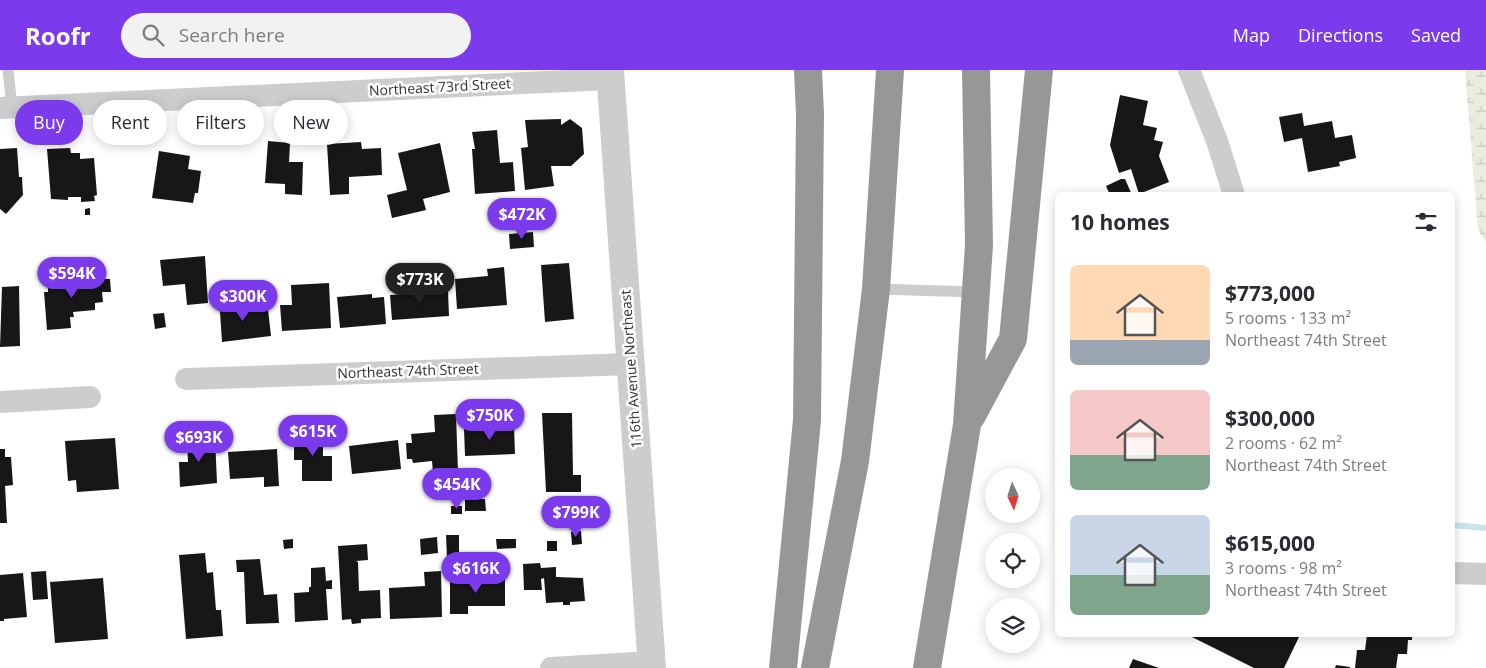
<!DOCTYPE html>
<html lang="en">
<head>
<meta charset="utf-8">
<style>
  body { margin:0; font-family:"Open Sans",sans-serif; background:#f2f2f3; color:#2b2b33; height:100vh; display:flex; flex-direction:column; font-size:19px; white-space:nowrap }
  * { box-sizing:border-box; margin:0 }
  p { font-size:16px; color:#7c7c81 }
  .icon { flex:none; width:28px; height:28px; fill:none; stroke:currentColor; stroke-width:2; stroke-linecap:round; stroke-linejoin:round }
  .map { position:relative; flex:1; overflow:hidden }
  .sheet { position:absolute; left:1055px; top:122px; width:400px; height:445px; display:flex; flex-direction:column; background:#fff; border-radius:8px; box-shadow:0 2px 12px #0003 }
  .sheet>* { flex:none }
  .hud { position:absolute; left:15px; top:30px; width:475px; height:45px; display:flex; gap:10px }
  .needle { width:32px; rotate:176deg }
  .fabs { position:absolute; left:985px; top:398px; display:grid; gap:10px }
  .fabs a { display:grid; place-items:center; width:55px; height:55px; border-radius:50%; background:#fff; box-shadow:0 2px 12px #0003; font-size:25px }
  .price { position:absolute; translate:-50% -42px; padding:0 11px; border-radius:18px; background:#7c3aed; color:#fff; font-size:16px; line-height:32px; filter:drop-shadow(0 1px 2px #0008) }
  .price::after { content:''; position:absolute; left:50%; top:30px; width:15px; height:11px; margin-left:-8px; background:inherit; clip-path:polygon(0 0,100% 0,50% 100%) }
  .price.active { background:#222; color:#fff }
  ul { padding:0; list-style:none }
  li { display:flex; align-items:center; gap:15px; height:125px; padding:0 15px }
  li span { display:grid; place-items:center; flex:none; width:140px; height:100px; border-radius:8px; color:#555 }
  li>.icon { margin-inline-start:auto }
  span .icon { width:60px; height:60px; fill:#fffc; stroke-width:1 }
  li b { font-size:21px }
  h2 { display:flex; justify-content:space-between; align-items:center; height:60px; padding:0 15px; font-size:21px }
  .chip { padding:0 18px; border-radius:22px; background:#fff; box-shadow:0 2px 12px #0003; font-size:18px; line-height:45px }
  .chip.active { background:#7c3aed; color:#fff }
  header { display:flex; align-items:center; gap:30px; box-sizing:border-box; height:70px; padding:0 25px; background:#7c3aed; color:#fff }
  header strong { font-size:24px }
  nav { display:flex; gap:28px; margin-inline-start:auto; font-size:18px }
  .search { width:350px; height:45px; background:#f2f2f3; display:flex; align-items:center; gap:12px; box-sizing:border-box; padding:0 18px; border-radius:28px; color:#7c7c81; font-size:19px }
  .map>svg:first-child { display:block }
  .wetland { fill:url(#wetland-marsh) }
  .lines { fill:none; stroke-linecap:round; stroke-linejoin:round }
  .stream { stroke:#c9e3ed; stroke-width:6 }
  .building { fill:#171717 }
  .service { stroke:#cdcdcd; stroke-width:11 }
  .minor { stroke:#cdcdcd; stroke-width:22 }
  .tertiary { stroke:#cdcdcd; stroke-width:28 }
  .motorway { stroke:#979797; stroke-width:28 }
  .labels { text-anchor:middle; stroke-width:5; stroke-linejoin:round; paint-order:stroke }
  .street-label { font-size:14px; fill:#303030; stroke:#fff }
</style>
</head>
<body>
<header>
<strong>Roofr</strong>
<div class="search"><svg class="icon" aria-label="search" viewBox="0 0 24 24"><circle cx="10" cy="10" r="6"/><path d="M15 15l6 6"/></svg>Search here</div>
<nav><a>Map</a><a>Directions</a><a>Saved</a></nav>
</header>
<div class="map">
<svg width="1486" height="598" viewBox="0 0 1486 598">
  <defs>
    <pattern id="wetland-marsh" width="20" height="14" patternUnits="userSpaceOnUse" patternTransform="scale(1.25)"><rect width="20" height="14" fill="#e8edde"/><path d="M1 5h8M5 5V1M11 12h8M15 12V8" fill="none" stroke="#c7ccbf"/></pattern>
  </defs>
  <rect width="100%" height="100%" fill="#fff"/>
  <path class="wetland" d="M1465,0H1486V172L1478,160Z"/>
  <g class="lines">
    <path class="stream" d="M1452,455L1486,458"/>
  </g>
  <path class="building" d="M1120,25L1148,31L1143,55L1157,58L1154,70L1163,72L1159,86L1169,112L1139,124L1131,99L1119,103L1110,75Z
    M1302,43L1304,56L1332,51L1335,68L1352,65L1356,88L1339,92L1340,96L1308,102L1302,68L1284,72L1279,47Z
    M561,49V55L570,49L582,58L584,84L571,96H551L554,116L525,120L521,78L528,77L525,50Z
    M497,60L500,93L513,92L515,121L475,124L472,79H475L472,62Z
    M268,71L290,73L289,92H303L302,125L285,124V114L265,113Z
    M361,72L362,79L381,78L382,105L349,107V124L330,125L327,74Z
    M440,73L450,122L423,129L426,140L392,148L387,125L407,120L398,83Z
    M17,78L19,107H22L23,125L6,144L0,139V79Z
    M70,78L71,83H80V89L94,88L97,125L94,126L95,131L81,132V127H68V130L51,129L47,79Z
    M159,81L190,86L188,99L201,101L198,123H195L193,133L152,128Z
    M1121,109H1125L1132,125H1110L1106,116Z
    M90,138V145H85V139Z
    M533,162L534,177L510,179L509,164Z
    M205,186L208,233L187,235L185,214L163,216L160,190Z
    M569,193L574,249L545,252L541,195Z
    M504,197L507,235L457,239L455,209L488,206L487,199Z
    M82,204V209H110L111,222H102L103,232L95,233V240L73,242L74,247H70L71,258L47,260L44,222H48V213L65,211L64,205Z
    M329,213L331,258L282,261L280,235H292L291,215Z
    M19,216L20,276L0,277L2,217Z
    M448,221L449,246L392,250L390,225Z
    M372,224V228L384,227L386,254L340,258L337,227Z
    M228,226L230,239L255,236V240L268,239L271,266L222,272L219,227Z
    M164,243L166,257L155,259L153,244Z
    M542,343H572L573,405H581V422H546Z
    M456,344L458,402L433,403L432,391L413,393L412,389H407L406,373H412L411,364L435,362L434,345Z
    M514,356L515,384L465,386L464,359Z
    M294,363H323V386H332V411H302V390H294Z
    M215,367L217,413L180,417L179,392H188L187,368Z
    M115,368L119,419L77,422L76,410L68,411L65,371Z
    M398,370L401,399L352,404L349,376Z
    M0,379H5V387H11L13,415L5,416L7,453H0Z
    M277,379L279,416L264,417V407L230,409L228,382Z
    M465,429H485L486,441H465Z
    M451,436H462V444H451Z
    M581,461L582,474L572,475L571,462Z
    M446,465H459V489H447Z
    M437,467L438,483L421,485L420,469Z
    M293,469V478L284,479L283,470Z
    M496,469H516V478L497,479Z
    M547,471H557V481H547Z
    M367,474L368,490L356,491L358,492L359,521L380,520L381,548L361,549V553L352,554L351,549L342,550L338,476Z
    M205,483L207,503L213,502L216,540H221L223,566L186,569L179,485Z
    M260,489L264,525L277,524L279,553L246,554L244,502H237L236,490Z
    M540,493L541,498L556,497V507L583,508L585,531L570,532V535H563V532L546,533L544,508L541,509L542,520H524L523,494Z
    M325,497L326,511L332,510V519H326L328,550L295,552L294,523L309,522V517H311V498Z
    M46,501L48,529L33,530L31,502Z
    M441,501L442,547L390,549L389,518L425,516L424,502Z
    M23,503L27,547L4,549V551H0V505Z
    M103,508L108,569L55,573L50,512Z
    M450,508H505V536H468V544H450Z
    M1193,565H1300L1284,598H1254L1192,567Z
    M1367,565H1401L1412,566V570H1408L1407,584H1398L1396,598H1355L1357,580H1365Z
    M1133,589L1159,598H1129Z
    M1336,595L1350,597V598H1335Z"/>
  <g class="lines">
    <path class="service" d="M8,0L12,37
      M876,219L976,222"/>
    <path class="minor" d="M1189,0L1217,71L1234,125
      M0,38L610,9
      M186,309L631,294
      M0,332L90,327
      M1452,503L1486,504
      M551,598L652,592"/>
    <path class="tertiary" d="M610,0L652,598"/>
    <path class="motorway" d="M971,347L1013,269L1039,0
      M783,598L807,350L810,44L808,0
      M815,598L855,391L876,219L890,0
      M927,598L967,355L979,175L976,0"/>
  </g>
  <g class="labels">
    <g class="street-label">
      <text transform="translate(440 17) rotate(-3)" y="5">Northeast 73rd Street</text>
      <text transform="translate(631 299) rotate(-94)" y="5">116th Avenue Northeast</text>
      <text transform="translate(408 301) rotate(-2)" y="5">Northeast 74th Street</text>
    </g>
  </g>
</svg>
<div class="fabs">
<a><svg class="needle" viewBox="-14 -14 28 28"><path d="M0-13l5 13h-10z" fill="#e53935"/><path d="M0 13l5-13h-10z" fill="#7c7c81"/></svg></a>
<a><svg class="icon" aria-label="locate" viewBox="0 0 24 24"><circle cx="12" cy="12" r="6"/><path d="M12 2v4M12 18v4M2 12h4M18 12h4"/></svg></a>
<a><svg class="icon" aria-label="layers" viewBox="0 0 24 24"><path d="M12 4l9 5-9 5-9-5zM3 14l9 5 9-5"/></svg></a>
</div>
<b class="price" style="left:522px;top:170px">$472K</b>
<b class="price" style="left:72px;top:229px">$594K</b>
<b class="price active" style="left:420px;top:235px">$773K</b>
<b class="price" style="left:243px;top:252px">$300K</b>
<b class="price" style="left:490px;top:371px">$750K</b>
<b class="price" style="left:313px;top:387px">$615K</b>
<b class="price" style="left:199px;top:393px">$693K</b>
<b class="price" style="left:457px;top:440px">$454K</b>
<b class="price" style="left:576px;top:468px">$799K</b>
<b class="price" style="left:476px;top:524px">$616K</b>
<div class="hud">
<a class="chip active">Buy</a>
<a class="chip">Rent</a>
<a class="chip">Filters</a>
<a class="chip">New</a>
</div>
<section class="sheet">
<h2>10 homes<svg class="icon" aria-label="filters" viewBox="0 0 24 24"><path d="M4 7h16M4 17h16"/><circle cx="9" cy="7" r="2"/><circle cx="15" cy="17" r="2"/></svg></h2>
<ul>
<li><span style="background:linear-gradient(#ffd9b3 75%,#9aa5b1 0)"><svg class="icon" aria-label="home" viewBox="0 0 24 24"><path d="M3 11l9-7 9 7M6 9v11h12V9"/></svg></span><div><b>$773,000</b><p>5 rooms · 133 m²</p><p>Northeast 74th Street</p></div></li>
<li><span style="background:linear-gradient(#f6c9c9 65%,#7fa58c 0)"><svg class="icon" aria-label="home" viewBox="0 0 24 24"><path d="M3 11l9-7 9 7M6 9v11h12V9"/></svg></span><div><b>$300,000</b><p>2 rooms · 62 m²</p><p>Northeast 74th Street</p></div></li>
<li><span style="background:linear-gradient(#c9d6e8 60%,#7fa58c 0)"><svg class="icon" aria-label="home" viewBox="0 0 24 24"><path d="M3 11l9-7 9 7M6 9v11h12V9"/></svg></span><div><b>$615,000</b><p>3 rooms · 98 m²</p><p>Northeast 74th Street</p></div></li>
</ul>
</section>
</div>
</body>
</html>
